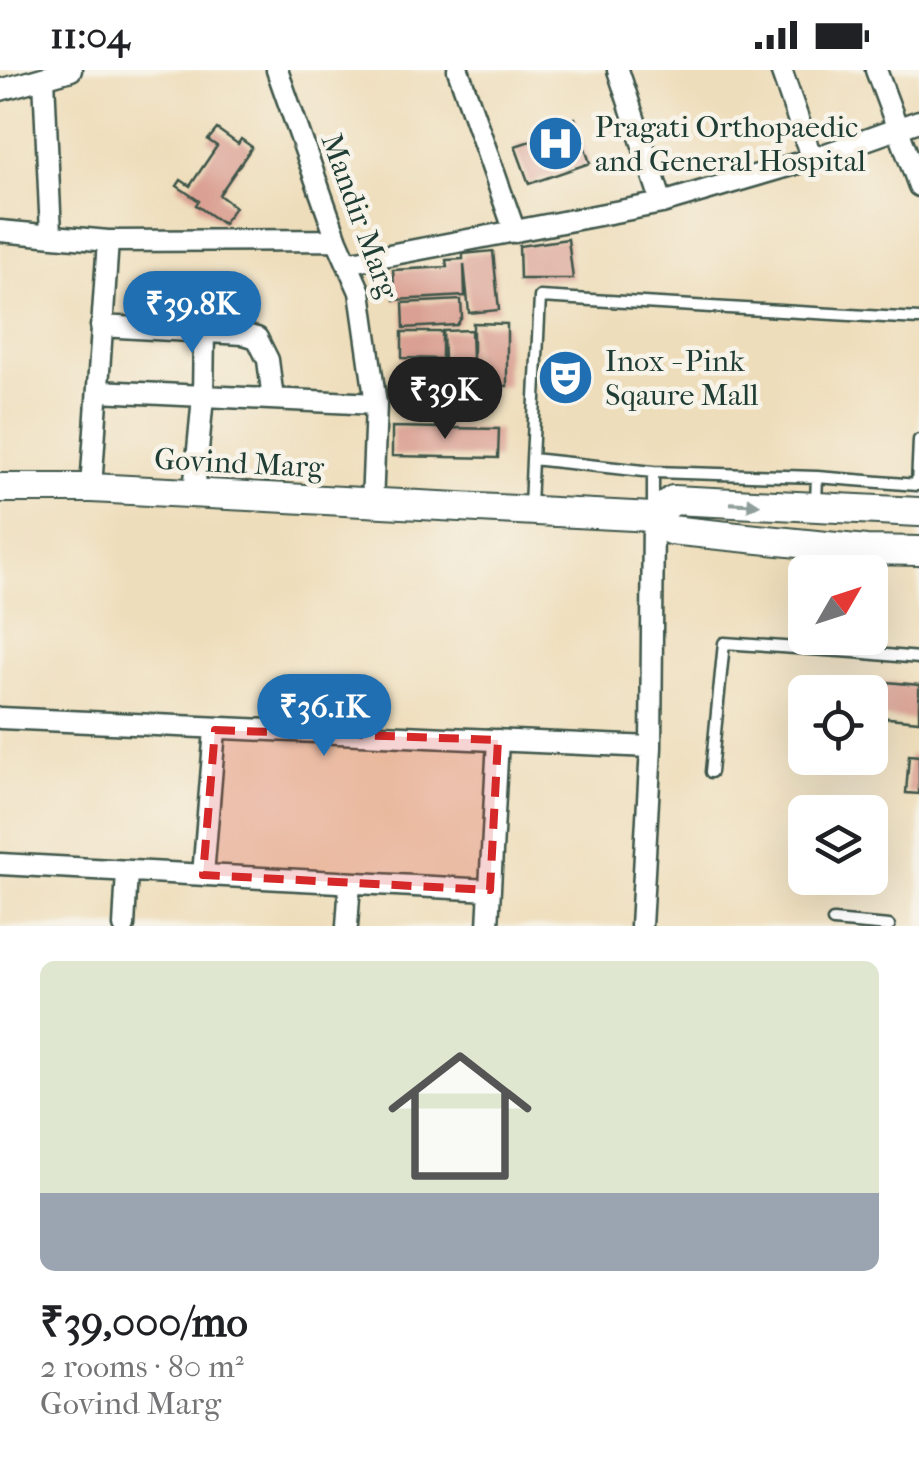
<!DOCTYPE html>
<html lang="en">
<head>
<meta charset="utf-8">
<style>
  body { margin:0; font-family:"IM FELL French Canon",serif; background:#f6f6f6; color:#202124; height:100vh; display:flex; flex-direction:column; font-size:38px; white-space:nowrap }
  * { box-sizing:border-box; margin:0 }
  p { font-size:32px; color:#757577 }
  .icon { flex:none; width:55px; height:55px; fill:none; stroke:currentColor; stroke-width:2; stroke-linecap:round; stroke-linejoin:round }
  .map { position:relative; height:856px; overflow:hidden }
  .drawer { display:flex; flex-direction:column; background:#fff; flex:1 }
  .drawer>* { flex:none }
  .needle { width:65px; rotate:51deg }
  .fabs { position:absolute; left:788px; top:485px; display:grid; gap:20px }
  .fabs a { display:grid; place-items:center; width:100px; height:100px; border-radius:15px; background:#fff; box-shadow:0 10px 40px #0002; font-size:50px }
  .price { position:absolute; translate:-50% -85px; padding:0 22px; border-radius:35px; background:#1f6fb2; color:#fff; font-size:32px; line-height:65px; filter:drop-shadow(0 2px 5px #0008) }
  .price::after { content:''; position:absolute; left:50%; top:60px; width:30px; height:22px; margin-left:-15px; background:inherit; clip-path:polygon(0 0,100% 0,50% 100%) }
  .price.current { background:#222; color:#fff }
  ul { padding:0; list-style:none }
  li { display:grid; align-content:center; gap:20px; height:530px; padding:0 40px }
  li span { display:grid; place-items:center; height:310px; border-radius:15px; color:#555 }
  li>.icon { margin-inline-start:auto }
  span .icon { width:180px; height:180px; fill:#fffc; stroke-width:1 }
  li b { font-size:42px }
  .status { display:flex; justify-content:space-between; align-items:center; height:70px; padding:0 50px; background:#fff; direction:ltr }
  .status svg { height:28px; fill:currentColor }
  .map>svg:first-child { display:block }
  .building { fill:#daa093 }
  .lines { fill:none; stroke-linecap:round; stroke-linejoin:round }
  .lane-casing { stroke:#3e5548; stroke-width:15 }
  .street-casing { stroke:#3e5548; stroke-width:25 }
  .secondary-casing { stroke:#3e5548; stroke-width:32 }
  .lane { stroke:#fff; stroke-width:10 }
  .street { stroke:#fff; stroke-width:20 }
  .secondary { stroke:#fff; stroke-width:28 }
  .oneway { fill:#8f9e9a }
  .marked { fill:#d62828; fill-opacity:0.2; stroke:#d62828; stroke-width:8; stroke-dasharray:20 12; stroke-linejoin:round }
  .labels { text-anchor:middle; stroke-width:9; stroke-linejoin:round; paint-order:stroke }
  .poi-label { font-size:30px; fill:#1f3d34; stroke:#f7f3e8; text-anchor:start }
  .street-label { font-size:30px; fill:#1f3d34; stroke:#f7f3e8 }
</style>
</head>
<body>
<div class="status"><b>11:04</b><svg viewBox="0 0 49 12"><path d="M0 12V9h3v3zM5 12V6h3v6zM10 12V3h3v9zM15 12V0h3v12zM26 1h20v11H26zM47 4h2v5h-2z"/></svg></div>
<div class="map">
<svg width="919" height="856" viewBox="0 0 919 856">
  <rect width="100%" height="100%" fill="#f7f3e8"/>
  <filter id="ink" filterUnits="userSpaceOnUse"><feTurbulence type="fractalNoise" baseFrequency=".01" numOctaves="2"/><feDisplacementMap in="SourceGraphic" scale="20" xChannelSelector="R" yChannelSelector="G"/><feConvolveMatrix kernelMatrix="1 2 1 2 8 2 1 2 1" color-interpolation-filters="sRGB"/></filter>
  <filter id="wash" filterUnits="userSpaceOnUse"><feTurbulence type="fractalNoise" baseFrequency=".0048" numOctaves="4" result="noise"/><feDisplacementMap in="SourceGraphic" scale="40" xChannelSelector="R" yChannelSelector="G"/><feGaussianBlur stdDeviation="2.25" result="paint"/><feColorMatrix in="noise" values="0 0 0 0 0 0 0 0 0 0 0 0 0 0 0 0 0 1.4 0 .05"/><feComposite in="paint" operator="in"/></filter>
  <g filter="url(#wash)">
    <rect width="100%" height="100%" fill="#eeddba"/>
    <g id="blocks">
      <path class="building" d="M575,48L590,93L529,114L515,76L546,66L544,59Z
        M217,59L238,74L241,69L252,77L219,125L235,137L223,154L196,135L199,131L177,116L181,110L190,116L217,76L208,70Z
        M568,169L573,209H520L519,176Z
        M493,181L499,240L469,243L464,194L465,226L395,230L393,200L447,197L446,190L463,189V184Z
        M461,230L462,247L457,255L404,258L403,233Z
        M473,253L507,254V316L473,315Z
        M471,260L472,289L444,290L443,261Z
        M402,262H442V289L402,288Z
        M439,293H470V338H401V296H439Z
        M392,357L499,359L498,388L392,386Z
        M865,610L919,615V651L870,646V622H864Z
        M909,685L919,686V724L906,723Z"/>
    </g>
  </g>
  <g filter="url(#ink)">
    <use href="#blocks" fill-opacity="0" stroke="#3e5548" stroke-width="2.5"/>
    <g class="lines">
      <defs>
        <path id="lane" d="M653,402L532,389L540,227L919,249
          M817,407L917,415L919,370
          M530,438L532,389
          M653,441V402L817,407L816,432
          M864,502L866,481
          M856,568L854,582L919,588
          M711,702L724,573L854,582
          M833,851L889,856"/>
        <path id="street" d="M277,0L337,170L360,222L376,334L372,435
          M458,0L515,162
          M618,0L662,133
          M781,0L812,89
          M876,0L919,116
          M44,8L51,164
          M0,20L71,0
          M0,161L108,171L337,170
          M347,193L662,133L812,89L919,51
          M101,256L243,264L257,268L268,290L273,329
          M98,321L376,334
          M91,418L108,171
          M194,422L203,327L204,261
          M0,648L651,677
          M0,794L490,820
          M203,805L215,660
          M124,856L127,801
          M347,856L350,813
          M488,856L498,670
          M641,856L651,677L653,447"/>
        <path id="secondary" d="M0,418H91L653,447L670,460L866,480L919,481
          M653,447L673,430L919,442"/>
      </defs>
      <use href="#lane" class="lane-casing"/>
      <use href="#street" class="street-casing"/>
      <use href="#secondary" class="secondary-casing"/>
      <use href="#lane" class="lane"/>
      <use href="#street" class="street"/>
      <use href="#secondary" class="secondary"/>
    </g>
    <defs><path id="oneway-solid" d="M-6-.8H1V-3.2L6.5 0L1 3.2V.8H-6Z" transform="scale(2.5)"/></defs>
    <use class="oneway" href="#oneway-solid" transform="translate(745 434) rotate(3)"/>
  </g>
  <path class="marked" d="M215,660L498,670L490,820L203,805Z"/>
  <defs>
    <symbol id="hospital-disc" viewBox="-11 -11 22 22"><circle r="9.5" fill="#1f6fb2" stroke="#f7f3e8"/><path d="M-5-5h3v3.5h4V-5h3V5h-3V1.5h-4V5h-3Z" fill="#fff"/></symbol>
    <symbol id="theatre-disc" viewBox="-11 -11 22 22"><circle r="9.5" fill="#1f6fb2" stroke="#f7f3e8"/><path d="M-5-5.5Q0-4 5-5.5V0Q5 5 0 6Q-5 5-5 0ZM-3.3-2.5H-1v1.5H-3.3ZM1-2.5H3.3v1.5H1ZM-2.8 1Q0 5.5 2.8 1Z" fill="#fff"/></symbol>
  </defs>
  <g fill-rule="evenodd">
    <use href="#hospital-disc" x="524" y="42" width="63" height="63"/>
    <use href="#theatre-disc" x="534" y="276" width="63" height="63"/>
  </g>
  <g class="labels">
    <g class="poi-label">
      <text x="595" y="67">Pragati Orthopaedic<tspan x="595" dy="34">and General Hospital</tspan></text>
      <text x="605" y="301">Inox - Pink<tspan x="605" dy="34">Sqaure Mall</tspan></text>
    </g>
    <g class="street-label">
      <text transform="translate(360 146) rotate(70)" y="10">Mandir Marg</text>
      <text transform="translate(239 393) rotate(3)" y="10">Govind Marg</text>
    </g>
  </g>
</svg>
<div class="fabs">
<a><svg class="needle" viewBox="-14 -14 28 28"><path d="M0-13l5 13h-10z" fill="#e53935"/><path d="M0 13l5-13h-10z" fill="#757577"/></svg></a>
<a><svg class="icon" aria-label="locate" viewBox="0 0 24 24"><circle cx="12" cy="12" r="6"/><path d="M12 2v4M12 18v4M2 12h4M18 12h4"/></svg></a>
<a><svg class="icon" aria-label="layers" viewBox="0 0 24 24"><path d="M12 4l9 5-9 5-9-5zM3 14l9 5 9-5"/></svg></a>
</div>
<b class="price" style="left:192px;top:286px">₹39.8K</b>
<b class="price current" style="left:445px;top:372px">₹39K</b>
<b class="price" style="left:324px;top:689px">₹36.1K</b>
</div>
<section class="drawer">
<ul>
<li><span style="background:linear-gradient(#dfe7d0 75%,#9aa5b1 0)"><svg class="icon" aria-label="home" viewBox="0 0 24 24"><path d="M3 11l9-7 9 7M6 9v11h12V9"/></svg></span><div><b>₹39,000/mo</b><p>2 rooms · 80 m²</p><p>Govind Marg</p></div></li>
</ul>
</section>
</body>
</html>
